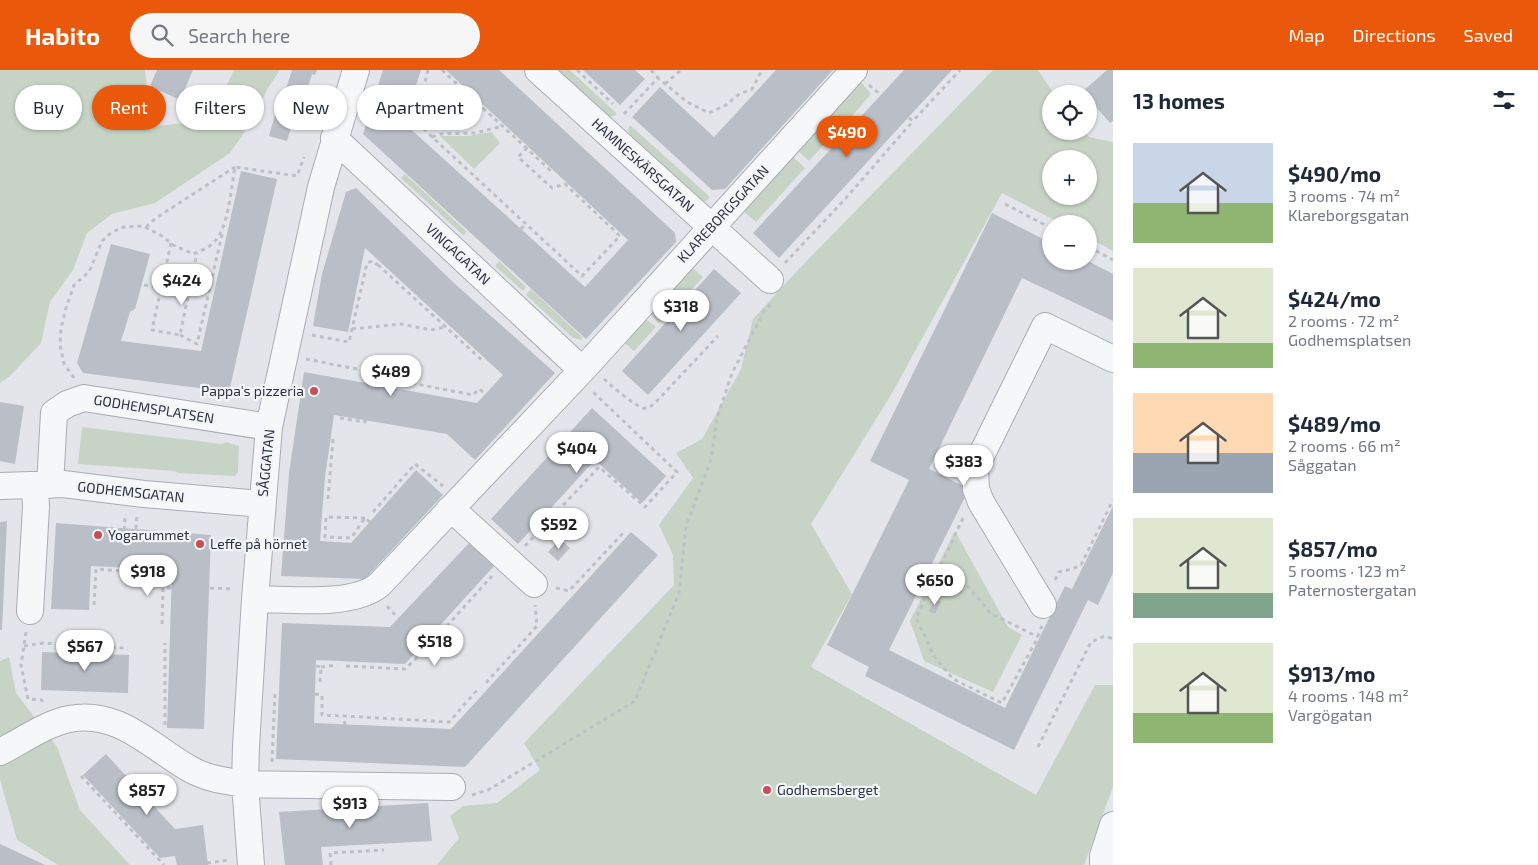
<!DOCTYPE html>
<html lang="en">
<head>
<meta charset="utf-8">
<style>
  body { margin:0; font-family:"Exo 2",sans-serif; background:#f6f6f7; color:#1f2937; height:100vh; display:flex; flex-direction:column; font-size:19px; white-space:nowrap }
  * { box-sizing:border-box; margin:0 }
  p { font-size:16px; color:#747a83 }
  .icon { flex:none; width:28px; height:28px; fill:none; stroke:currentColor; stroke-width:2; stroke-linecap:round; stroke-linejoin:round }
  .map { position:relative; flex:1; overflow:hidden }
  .panel { display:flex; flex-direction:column; background:#fff; width:425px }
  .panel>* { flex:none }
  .banner { position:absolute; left:15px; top:15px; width:475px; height:45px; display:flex; gap:10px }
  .buttons { position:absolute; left:1042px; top:15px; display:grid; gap:10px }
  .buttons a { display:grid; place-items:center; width:55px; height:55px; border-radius:50%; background:#fff; box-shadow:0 1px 4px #0004; font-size:25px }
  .price { position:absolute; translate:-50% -42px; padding:0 11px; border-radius:18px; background:#fff; color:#222; font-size:16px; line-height:32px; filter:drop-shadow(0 1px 2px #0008) }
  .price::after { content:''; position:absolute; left:50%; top:30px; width:15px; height:11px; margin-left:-8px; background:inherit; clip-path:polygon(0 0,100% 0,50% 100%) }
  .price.active { background:#ea580c; color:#fff }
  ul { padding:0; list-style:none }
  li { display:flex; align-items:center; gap:15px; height:125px; padding:0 20px }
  li span { display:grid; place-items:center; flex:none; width:140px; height:100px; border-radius:0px; color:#555 }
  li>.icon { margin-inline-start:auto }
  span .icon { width:60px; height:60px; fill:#fffc; stroke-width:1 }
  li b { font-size:21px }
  h2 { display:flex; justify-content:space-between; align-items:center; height:60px; padding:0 20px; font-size:21px }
  .tag { padding:0 18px; border-radius:22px; background:#fff; box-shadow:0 1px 4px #0004; font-size:18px; line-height:45px }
  .tag.active { background:#ea580c; color:#fff }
  header { display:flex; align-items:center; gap:30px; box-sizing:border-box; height:70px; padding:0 25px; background:#ea580c; color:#fff }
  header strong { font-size:24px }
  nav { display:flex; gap:28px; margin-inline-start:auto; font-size:18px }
  .search { width:350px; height:45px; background:#f6f6f7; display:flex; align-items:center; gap:12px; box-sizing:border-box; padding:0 18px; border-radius:28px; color:#747a83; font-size:19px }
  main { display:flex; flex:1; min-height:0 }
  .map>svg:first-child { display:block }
  .green { fill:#c7d4c5; fill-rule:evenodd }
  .building { fill:#babec7 }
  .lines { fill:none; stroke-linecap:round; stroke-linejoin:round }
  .minor-casing { stroke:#a8acb5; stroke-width:28 }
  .path { stroke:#bdc0c6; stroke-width:3; stroke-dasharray:4 4; stroke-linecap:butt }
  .minor { stroke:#f6f7f9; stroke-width:26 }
  .poi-dot { fill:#ca4e56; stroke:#f3f5f8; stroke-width:2 }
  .labels { text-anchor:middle; stroke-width:4.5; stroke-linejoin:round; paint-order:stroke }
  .street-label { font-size:14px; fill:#2b3242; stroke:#f3f5f8 }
  .poi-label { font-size:14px; fill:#2b3242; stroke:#f3f5f8; text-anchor:start }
</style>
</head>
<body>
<header>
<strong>Habito</strong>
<div class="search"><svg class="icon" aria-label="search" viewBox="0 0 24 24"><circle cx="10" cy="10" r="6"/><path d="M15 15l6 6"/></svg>Search here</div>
<nav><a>Map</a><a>Directions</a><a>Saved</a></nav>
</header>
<main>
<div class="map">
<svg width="1113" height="795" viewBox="0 0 1113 795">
  <rect width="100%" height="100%" fill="#e3e5eb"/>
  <path class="green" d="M0,0H145L151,49L156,56L187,53L217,36L234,0H280L268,18L251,53L230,83L155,133L112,144L87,163L73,200L50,232L41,273L10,306L0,313Z
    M558,0H570L616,43V45L609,47Z
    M993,0H1038L1054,24H1051V61H1085L1089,67L1113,72V181L1089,168V154H1062L1002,123L891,325L811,454L852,524L811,597L1036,725L1095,615H1113V717L1084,795H437L459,768L450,746L463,736L497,733L540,700L524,673L674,515L673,485L659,455L693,408L676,383L702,369L741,299L753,249L796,202ZM1051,89H1089V126H1051Z
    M861,12L871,24L835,66L822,53Z
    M629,56H631L709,126L708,130L703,132L633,69L628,61Z
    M816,59L828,70L809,91L797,80Z
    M492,62L500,73L474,99L440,66H467Z
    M790,84L805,98L756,152L743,141Z
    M405,104L466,161L464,166L401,108Z
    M499,191L526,217L523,221L495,196Z
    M689,195L703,207L680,232L667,220Z
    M531,219L583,268L581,270L573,268L526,225Z
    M662,225L675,236L659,253L647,240Z
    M642,246L656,257L634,281L621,270Z
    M82,357L222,374L226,372L239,376L238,402L235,406L178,403L175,401L78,394Z
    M955,461L1008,557L1022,565L993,622L924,591L910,551Z
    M9,587L16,623L57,677L80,740L130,795H58L17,770L0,709V591Z"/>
  <path class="building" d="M157,0H193L180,30L150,16Z
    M292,0H317L315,5L312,4L300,42L296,41L287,71L269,66L278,34L281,35Z
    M383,0H421L404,53L585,217L628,170L446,0H499L675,163L676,172L586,269L363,64Z
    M583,0H635L645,9L620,35Z
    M776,0H833L725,119L712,120L632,47L660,17L714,67Z
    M904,0H952L779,188L753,163Z
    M1107,0H1113V51L1110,53L1089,29V24L1082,22Z
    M446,20L465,37L455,48L436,31Z
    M241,101L277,109L229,322L83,303L77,293L111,174L150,184L135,239L130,242L121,271L201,281Z
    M356,118L454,213L555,303L475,390L447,364L334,345L325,407L320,471L351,473L416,400L443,425L365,509L281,506L289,403L304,302L477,333L503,305L365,178L348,262L313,256L322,204L346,122Z
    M992,143L1051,173V191H1088L1113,204V251L1022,208L929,399L969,419L889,580L1005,638L1065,516L1072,519L1113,436V503L1098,535L1088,530L1014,680L865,606L869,597L827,575L909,410L870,391Z
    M714,199L741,223L648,325L622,301Z
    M0,332L24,336L15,394L0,391Z
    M592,338L666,406L642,433L595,390L518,474L491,449Z
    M7,451L2,560H0V452Z
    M56,453L211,465L204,659L167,658L172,500L91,496L89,540L51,539Z
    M631,462L658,485L465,697L276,689L282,553L390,557L469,473L494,496L405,594L316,590L314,653L451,659Z
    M560,469L570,478L558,491L548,482Z
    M935,529L941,532L935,544L929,541Z
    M42,582L129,585L128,623L41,620Z
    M106,684L175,759L203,755L208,795H177L175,786L160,788L83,705Z
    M428,733L432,771L321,777L323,795H285L279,742Z
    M0,774L45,795H0Z"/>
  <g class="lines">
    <defs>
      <path id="minor" d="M538,0L770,210
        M334,68L582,300
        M50,415L54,343L67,334L84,328L269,357
        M0,416L63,414L144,424L262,434
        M449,440L457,444L534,514
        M255,529C289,529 352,537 379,515L587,295L854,0
        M1043,535L981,432L976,419L975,398L1045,256L1113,289
        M30,541L36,437L35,415
        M0,682C22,671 45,654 69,649C118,639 151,677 190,699C207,709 226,711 245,714L452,717
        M251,795L245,714L246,676L255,529L269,357L321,117L356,0
        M1103,795V786L1113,755"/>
    </defs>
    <use href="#minor" class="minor-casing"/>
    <path class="path" d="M428,0L415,51L582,206L620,166L565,114L552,118L518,87L528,77
      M442,0L552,102
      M577,0L613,34
      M651,0L658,8
      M665,14L681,0
      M869,15L881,25
      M624,44L658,8L687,32L709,43L726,35L738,25L752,19L762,0
      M909,48L913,51L960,0
      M432,67L440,64L475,63L503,56
      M1005,134L1051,158
      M146,157L156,148L235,97
      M521,159L525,154
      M171,173L152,260L180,265L197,183
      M1089,177L1113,190
      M785,193L846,128L913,51
      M378,195L483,291
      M144,215L161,218
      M352,259L401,254L431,260L445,257
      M180,265L197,274L223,160
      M312,265L349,272L367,193L372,191L378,195L380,193
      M306,289L372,302L370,314
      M74,308L64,294L60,275L61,258L66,238L74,215L89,202L102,171L112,162L124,157L143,156L162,166L173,175L193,184C200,181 209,178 214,172C229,157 231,118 235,97L297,106L304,87
      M604,309C611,316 634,335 643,338C647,339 651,336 654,334L718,266
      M396,310L473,325L479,319L486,324
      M340,348L365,352V350
      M328,429L333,369H331
      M373,442L415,394L443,416
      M365,448L326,447L325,467L351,468L365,448L391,469
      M963,448L916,548L934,586L953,609L1002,633L1036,571L1042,556
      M136,459L137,445
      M525,476L599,397L645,437L677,402L593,322
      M135,498L134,502L162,503
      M939,500L969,517L990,543L1038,567
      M1055,510L1059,502L1072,499L1081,495L1113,430
      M210,518L233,519
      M556,518L569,521L625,461
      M94,535L96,499L123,501L125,444
      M387,536L398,548
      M162,554L163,518H172
      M26,562L21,595L28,629L42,630L43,634
      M436,568L492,506
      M24,576L43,573L125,578
      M316,596L321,597L320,612
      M346,596L405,599L427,578L423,573
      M321,597L337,595
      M486,613L537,556L535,535
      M315,624L322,625V645L344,646
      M165,655V573
      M345,655L344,646L449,652L478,619
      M1038,677L1091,572L1105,566L1113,569
      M272,692L275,623
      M81,706L164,795
      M472,725L488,720L635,631L679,523L686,456L711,390L717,348L732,303L765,240L772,233
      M207,793L228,790
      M331,795L330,783L384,780"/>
    <use href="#minor" class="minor"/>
  </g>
  <g class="poi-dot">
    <circle cx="314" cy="321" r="5"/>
    <circle cx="98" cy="465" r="5"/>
    <circle cx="200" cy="474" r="5"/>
    <circle cx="767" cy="720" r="5"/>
  </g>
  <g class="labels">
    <g class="street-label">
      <text transform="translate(643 95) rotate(42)" y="5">HAMNESKÄRSGATAN</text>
      <text transform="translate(723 144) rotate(-47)" y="5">KLAREBORGSGATAN</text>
      <text transform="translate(458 184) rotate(43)" y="5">VINGAGATAN</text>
      <text transform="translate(154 339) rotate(9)" y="5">GODHEMSPLATSEN</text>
      <text transform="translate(266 393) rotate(-84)" y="5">SÅGGATAN</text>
      <text transform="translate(131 422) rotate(6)" y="5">GODHEMSGATAN</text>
    </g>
    <g class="poi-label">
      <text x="304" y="326" text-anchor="end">Pappa's pizzeria</text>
      <text x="108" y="470">Yogarummet</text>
      <text x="210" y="479">Leffe på hörnet</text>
      <text x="777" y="725">Godhemsberget</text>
    </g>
  </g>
</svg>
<div class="buttons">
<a><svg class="icon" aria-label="locate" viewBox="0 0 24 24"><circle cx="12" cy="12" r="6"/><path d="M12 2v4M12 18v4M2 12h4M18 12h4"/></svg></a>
<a>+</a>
<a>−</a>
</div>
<b class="price active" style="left:847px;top:88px">$490</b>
<b class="price" style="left:182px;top:236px">$424</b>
<b class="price" style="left:681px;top:262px">$318</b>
<b class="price" style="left:391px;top:327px">$489</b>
<b class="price" style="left:577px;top:404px">$404</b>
<b class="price" style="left:964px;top:417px">$383</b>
<b class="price" style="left:559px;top:480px">$592</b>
<b class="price" style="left:148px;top:527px">$918</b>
<b class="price" style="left:935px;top:536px">$650</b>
<b class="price" style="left:435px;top:597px">$518</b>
<b class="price" style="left:85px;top:602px">$567</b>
<b class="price" style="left:147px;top:746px">$857</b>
<b class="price" style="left:350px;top:759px">$913</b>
<div class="banner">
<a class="tag">Buy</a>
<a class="tag active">Rent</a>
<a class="tag">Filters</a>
<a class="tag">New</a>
<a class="tag">Apartment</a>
</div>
</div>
<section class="panel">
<h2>13 homes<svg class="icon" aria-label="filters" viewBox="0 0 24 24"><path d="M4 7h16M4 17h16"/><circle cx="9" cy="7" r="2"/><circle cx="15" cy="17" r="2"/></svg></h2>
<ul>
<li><span style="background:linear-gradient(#c9d6e8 60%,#8fb573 0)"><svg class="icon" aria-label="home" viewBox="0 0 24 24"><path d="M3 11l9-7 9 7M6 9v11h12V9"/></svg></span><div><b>$490/mo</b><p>3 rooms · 74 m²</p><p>Klareborgsgatan</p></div></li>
<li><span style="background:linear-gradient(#dfe7d0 75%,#8fb573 0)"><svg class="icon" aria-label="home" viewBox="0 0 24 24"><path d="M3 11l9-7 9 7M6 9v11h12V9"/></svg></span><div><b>$424/mo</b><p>2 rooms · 72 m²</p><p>Godhemsplatsen</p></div></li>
<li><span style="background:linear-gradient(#ffd9b3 60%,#9aa5b1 0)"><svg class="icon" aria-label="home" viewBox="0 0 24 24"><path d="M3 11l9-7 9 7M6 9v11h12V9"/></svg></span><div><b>$489/mo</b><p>2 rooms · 66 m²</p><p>Såggatan</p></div></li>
<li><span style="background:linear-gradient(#dfe7d0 75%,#7fa58c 0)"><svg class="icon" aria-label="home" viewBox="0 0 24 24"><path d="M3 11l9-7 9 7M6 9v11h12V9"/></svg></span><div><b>$857/mo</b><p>5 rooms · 123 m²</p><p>Paternostergatan</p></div></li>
<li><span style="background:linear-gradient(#dfe7d0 70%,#8fb573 0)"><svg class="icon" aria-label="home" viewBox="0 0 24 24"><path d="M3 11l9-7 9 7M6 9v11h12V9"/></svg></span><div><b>$913/mo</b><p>4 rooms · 148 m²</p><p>Vargögatan</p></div></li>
</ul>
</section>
</main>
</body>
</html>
